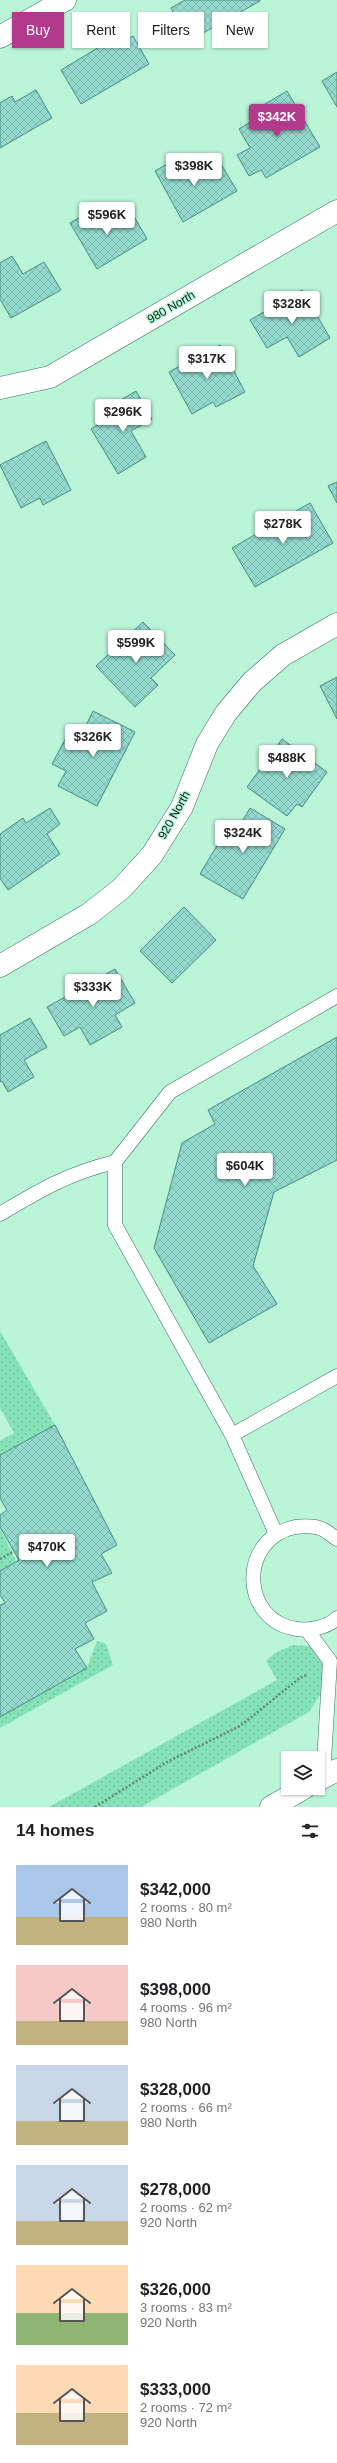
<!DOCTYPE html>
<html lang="en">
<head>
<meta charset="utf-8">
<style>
  body { margin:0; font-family:Arial,sans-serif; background:#f6f6f6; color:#202124; height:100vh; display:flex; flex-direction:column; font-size:15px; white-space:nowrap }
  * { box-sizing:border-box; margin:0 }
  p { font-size:13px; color:#757577 }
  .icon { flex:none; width:22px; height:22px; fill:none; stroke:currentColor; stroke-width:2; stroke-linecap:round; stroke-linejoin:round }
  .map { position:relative; height:1807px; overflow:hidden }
  .side { display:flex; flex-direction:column; background:#fff; flex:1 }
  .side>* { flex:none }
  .top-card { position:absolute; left:12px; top:12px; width:313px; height:36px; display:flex; gap:8px }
  .controls { position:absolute; left:281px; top:1751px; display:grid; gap:8px }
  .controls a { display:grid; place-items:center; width:44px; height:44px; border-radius:0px; background:#fff; box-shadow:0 1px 3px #0004; font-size:20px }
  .price { position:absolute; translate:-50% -34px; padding:0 9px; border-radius:4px; background:#fff; color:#222; font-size:13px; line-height:26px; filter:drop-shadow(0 1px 2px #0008) }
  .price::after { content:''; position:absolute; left:50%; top:24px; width:12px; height:9px; margin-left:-6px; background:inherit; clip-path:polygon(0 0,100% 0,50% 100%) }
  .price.on { background:#b3398c; color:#fff }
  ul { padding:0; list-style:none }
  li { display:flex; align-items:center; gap:12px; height:100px; padding:0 16px }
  li span { display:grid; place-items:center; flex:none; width:112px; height:80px; border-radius:0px; color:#555 }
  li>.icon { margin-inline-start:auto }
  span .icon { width:48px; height:48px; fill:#fffc; stroke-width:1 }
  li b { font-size:17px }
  h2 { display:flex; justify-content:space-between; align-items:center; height:48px; padding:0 16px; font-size:17px }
  .chip { padding:0 14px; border-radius:0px; background:#fff; box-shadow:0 1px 3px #0004; font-size:14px; line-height:36px }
  .chip.on { background:#b3398c; color:#fff }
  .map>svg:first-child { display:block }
  .grass { fill:url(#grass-dots) }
  .building { fill:url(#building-cross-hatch); stroke:#488d82 }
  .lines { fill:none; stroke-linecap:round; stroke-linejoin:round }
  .service-casing { stroke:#397158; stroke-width:15 }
  .minor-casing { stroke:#397158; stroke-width:23 }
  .trunk-casing { stroke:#397158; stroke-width:23 }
  .path { stroke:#5f8875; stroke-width:2.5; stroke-dasharray:2 2; stroke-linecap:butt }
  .service { stroke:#fff; stroke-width:14 }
  .minor { stroke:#fff; stroke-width:22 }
  .trunk { stroke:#fff; stroke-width:22 }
  .labels { text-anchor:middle; stroke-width:3; stroke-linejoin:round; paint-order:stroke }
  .street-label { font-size:12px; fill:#0b2319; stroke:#baf5d8 }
</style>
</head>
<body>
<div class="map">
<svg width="337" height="1807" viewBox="0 0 337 1807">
  <defs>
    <pattern id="grass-dots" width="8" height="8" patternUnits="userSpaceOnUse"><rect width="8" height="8" fill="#86e2b7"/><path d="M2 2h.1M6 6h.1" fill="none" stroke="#72c29d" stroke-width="1.8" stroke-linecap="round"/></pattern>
    <pattern id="building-cross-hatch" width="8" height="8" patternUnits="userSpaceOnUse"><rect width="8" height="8" fill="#94d9ce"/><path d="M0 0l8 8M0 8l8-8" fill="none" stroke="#7ebab0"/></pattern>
  </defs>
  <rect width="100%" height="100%" fill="#baf5d8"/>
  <path class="grass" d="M0,1331L55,1425L0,1455V1441L14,1433L0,1408Z
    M0,1529L16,1561L0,1571Z
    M97,1641L106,1644L113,1665L0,1728V1717L87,1668Z
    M293,1645L310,1646L323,1664L322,1692L309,1712L141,1807H49L277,1680L266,1661L275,1653Z"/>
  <path class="building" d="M185,0H260V1L189,41L171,8Z
    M133,36L149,64L81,104L61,70L111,40L115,47Z
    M337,72V107L322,81Z
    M36,90L52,118L0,148V103L12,96L15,102Z
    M287,91L320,147L266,178L261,170L249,176L237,155L250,148L239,129L269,111L265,104Z
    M186,153L200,177L221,164L237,191L183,222L155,171Z
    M99,206L111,225L132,213L147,239L97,269L70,223Z
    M12,256L23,274L44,262L61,290L11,318L0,299V263Z
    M302,290L330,338L299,357L287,337L267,348L250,320Z
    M220,345L245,392L216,407L213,402L192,414L169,372Z
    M136,391L152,419L131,431L146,457L118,474L91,429L119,412L114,404Z
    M46,441L71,490L43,505L40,498L21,508L0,465Z
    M337,482V503L328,486Z
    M310,503L333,543L255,587L232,548Z
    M143,622L175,655L151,678L158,685L135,707L96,666Z
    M337,677V719L320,686Z
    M93,711L135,732L97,806L58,786L66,771L52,764L68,734L79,740Z
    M282,739L327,772L302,807L297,804L287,816L247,787Z
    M50,808L60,824L47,834L60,854L8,890L0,878V834L23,818L26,823Z
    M250,808L285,829L243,899L200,874L221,839L229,844Z
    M184,907L216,940L172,983L140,951Z
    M115,969L135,1003L115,1015L122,1027L90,1045L80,1027L64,1036L47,1007Z
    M30,1018L47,1047L24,1060L34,1077L8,1092L2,1081L0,1082V1035Z
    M337,1037V1160L274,1192L253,1266L277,1304L209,1343L154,1248L182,1143L215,1124L208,1110Z
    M55,1425L117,1545L101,1554L112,1573L92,1582L107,1611L85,1623L94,1639L75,1649L87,1668L0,1717V1605L5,1603L0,1595V1571L19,1560L0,1527V1515L7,1510L0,1498V1455Z"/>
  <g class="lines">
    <defs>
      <path id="service" d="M0,1214C40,1190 69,1173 115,1162
        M232,1435L337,1376
        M276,1534L232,1435L115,1225V1162L170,1092L337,996
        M337,1539C332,1536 327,1531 322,1529C313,1525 303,1526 295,1527C238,1539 240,1621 297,1629C310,1631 328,1627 337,1618
        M307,1630L330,1661L323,1777"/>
      <path id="minor" d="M0,37L65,0
        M0,388L50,377L337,211
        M0,966L89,914L121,889L152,855L182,807L207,744L226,713L252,682L283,655L337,624"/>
      <path id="trunk" d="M318,1780L337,1770
        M271,1807L304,1788"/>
    </defs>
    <use href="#service" class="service-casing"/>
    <use href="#minor" class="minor-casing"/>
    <use href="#trunk" class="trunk-casing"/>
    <path class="path" d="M0,1559L14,1551
      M95,1807L167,1762L240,1726L301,1677L308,1675"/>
    <use href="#service" class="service"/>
    <use href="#minor" class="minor"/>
    <use href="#trunk" class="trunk"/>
  </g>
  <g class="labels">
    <g class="street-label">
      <text transform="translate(171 307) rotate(-30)" y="4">980 North</text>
      <text transform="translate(174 815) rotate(-61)" y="4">920 North</text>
    </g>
  </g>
</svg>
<div class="controls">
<a><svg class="icon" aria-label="layers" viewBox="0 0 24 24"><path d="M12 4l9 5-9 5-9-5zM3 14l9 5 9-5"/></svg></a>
</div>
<b class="price on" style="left:277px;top:138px">$342K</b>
<b class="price" style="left:194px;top:187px">$398K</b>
<b class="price" style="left:107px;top:236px">$596K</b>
<b class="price" style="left:292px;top:325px">$328K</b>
<b class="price" style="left:207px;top:380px">$317K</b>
<b class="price" style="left:123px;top:433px">$296K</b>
<b class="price" style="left:283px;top:545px">$278K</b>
<b class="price" style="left:136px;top:664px">$599K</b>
<b class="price" style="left:93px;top:758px">$326K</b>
<b class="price" style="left:287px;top:779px">$488K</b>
<b class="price" style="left:243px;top:854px">$324K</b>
<b class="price" style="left:93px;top:1008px">$333K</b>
<b class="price" style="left:245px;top:1187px">$604K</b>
<b class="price" style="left:47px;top:1568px">$470K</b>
<div class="top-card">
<a class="chip on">Buy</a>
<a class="chip">Rent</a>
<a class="chip">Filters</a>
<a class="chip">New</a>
</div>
</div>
<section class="side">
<h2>14 homes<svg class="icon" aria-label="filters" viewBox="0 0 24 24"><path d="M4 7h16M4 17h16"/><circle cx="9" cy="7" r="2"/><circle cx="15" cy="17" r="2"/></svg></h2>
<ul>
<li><span style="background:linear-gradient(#a9c7e8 65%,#c2b280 0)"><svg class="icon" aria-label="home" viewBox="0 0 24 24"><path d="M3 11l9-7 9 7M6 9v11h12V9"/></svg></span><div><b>$342,000</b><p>2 rooms · 80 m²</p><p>980 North</p></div></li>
<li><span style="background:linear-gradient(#f6c9c9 70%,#c2b280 0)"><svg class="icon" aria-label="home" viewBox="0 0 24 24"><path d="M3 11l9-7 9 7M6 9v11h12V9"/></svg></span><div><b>$398,000</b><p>4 rooms · 96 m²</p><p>980 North</p></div></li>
<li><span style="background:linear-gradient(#c9d6e8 70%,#c2b280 0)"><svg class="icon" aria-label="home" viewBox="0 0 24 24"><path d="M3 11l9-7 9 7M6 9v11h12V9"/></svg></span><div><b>$328,000</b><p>2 rooms · 66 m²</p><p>980 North</p></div></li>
<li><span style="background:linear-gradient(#c9d6e8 70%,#c2b280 0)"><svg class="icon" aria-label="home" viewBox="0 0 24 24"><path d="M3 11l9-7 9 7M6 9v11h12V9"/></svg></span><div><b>$278,000</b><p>2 rooms · 62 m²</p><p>920 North</p></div></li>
<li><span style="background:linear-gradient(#ffd9b3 60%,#8fb573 0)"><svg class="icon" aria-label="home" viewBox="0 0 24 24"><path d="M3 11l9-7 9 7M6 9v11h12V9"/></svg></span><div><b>$326,000</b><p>3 rooms · 83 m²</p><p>920 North</p></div></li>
<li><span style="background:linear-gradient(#ffd9b3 60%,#c2b280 0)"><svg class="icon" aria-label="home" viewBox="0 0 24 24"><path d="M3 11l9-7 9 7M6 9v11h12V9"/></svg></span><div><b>$333,000</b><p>2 rooms · 72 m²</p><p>920 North</p></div></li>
</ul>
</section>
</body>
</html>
